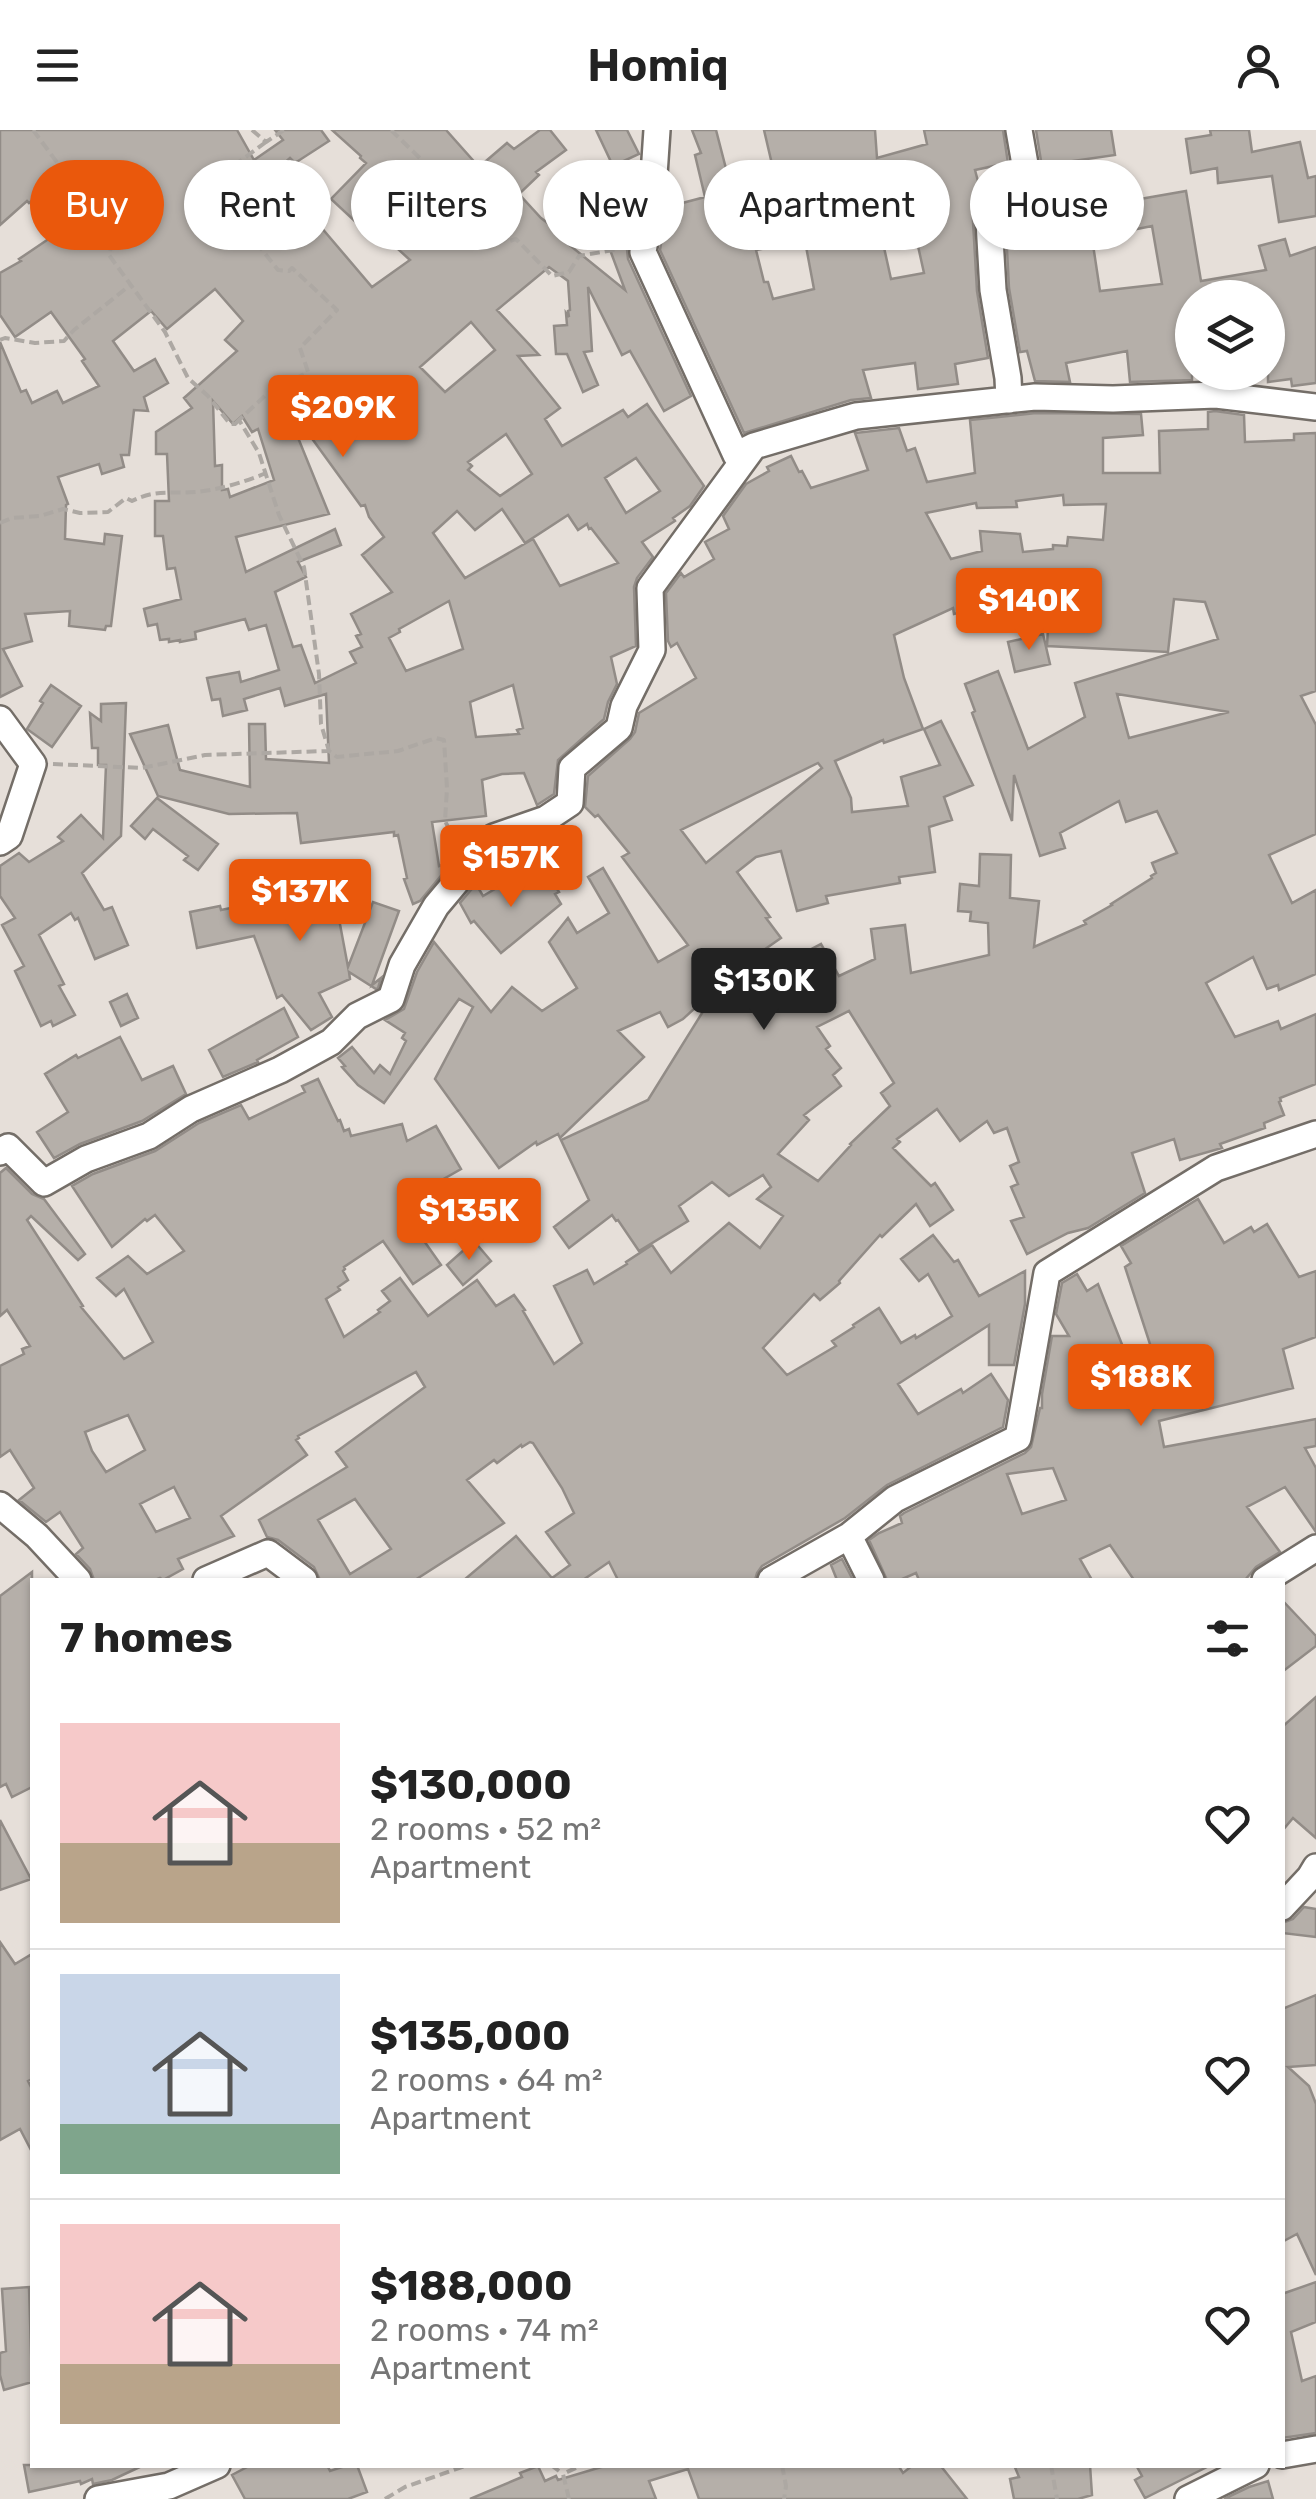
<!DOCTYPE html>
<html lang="en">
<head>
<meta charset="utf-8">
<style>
  body { margin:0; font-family:Rubik,sans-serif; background:#f6f6f6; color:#222; height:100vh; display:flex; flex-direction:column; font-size:38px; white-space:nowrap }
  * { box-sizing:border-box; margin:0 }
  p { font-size:32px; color:#767676 }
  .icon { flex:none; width:55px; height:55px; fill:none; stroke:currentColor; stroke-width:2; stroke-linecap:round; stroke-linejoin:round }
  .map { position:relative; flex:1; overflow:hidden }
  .sheet { position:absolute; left:30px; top:1448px; width:1255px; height:890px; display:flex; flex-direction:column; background:#fff; border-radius:0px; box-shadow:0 2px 8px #0004 }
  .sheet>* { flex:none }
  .guide { position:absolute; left:30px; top:30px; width:1258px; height:90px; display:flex; gap:20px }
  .controls { position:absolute; left:1175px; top:150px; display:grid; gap:20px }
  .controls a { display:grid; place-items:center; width:110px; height:110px; border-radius:50%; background:#fff; box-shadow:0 2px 8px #0004; font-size:50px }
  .price { position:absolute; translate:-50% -85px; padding:0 22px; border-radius:10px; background:#ea580c; color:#fff; font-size:32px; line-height:65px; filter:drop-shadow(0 2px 5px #0008) }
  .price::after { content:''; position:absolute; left:50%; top:60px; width:30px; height:22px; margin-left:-15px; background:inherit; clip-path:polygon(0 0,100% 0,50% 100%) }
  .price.active { background:#222; color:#fff }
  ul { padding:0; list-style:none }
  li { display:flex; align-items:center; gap:30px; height:250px; padding:0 30px }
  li+li { border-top:2px solid #e0e0e0 }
  li span { display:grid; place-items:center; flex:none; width:280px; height:200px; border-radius:0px; color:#555 }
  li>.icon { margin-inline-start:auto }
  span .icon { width:120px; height:120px; fill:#fffc; stroke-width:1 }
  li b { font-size:42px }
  h2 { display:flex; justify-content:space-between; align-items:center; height:120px; padding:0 30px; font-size:42px }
  .chip { padding:0 35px; border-radius:45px; background:#fff; box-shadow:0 2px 8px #0004; font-size:35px; line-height:90px }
  .chip.active { background:#ea580c; color:#fff }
  header { display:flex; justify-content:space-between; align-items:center; height:130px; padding:0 30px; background:#fff; font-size:45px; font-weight:600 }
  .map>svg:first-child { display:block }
  .building { fill:#b5afa9; stroke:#928c87; stroke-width:2.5; fill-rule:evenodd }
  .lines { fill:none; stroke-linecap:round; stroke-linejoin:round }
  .minor-casing { stroke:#746e68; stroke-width:30 }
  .path { stroke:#ada8a3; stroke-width:4; stroke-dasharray:10 5; stroke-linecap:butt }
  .minor { stroke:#fff; stroke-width:25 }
</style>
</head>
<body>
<header><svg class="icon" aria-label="menu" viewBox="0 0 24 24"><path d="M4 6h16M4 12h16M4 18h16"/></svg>Homiq<svg class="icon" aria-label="person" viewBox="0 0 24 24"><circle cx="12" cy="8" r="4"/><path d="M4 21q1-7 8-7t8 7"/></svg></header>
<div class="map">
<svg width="1316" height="2369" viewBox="0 0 1316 2369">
  <rect width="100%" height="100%" fill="#e6dfd9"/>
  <path class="building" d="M0,0H237L254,30L283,10L275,0H321L329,11L295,33L290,28L274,42L372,157L410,130L365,89L359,95L331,69L366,33L360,28L361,26L332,0H446L479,37L507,13L514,19L540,0H550L566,20L536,42L539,45L519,64L541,88L565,106L562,109L625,160L603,101L622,93L630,103L627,119L628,129L691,266L664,281L630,221L622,225L588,157L592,221L584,222L598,255L583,262L567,224H556L554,196L567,195L566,183L569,187L568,181L570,180L568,151L549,137L497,180L539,225L518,226L560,278L545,289L562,316L623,280L628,287L647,274L704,356L690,376L673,388L675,391L642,412L653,427L637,448L634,457L636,516L611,527L617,554L608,572L604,589L558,630L554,664L537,675L524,643L502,644L482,650L486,686L432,692L439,736L448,733L449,736L420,771L413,774L404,749L407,748L398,705L394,706V702L301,713L297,683L229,684L158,666L130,604L168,595L180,640L250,657L249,594H265L266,629L329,633L326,564L285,576L280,558L244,569L247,580L223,586L220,569L212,570L207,548L239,542L241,552L279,540L266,495L249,500L245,489L195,502L196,509L180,512V510L169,512V509L160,510L157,494L148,496L144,479L181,469L175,438L167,439L163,406H155V371H169L167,324H156V302L192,278L184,268L237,221L225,210L243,191L215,159L167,199L151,181L113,211L134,241L155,229L168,253L144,267L148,281L134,280L129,325H121L124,337L102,344L99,334L58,347L68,374L66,375L65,409L104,414L105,404L122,406L111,496H106L105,500L69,496L70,481L25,484L32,511L3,519L22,556L0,567V212L21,262L26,260L32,273L57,261L63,273L99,256L82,231L85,229L51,182L15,207L0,185V143L21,131L19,129L56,104L33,70L29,73L27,71L0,95ZM471,192L495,220L445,262L420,237ZM213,271L233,294L242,286L252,302L258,299L274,350L230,367L228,359L222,360V335L215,336ZM292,281L361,376L365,375L369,387L384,407L362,425L392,462L351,484L361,504L356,506L362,517L350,522L356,533L315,553L301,515L293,517L275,462L306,447L298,432L341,415L335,399L246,442L236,407L329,384L288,283ZM506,304L532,344L500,366L468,340L472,336L468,332ZM636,328L660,361L626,383L605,348ZM502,379L525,413L568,385L578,400L587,394L589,399L591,398L618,433L560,456L533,409L465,448L433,403L457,381L475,400ZM449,471L463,519L406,541L389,508L400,502L399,499ZM513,555L523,598L517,600L519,604L476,607L470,572Z
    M596,0H627L639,24L613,36Z
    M692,0H716L730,54L775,47L764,0H875L877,28L927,14L924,0H1003L1008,33L975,40L980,59L973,67L972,74L977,161L988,228L955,234L958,254L918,259L915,233L863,240L871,268L851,270L744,303L660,120L667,77L705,67L695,25L701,23ZM916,107L924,143L891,149L883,113ZM805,111L814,159L773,169L768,152H764L756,120Z
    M1036,0H1111L1115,25L1073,31L1084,78L1140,67V69L1186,61L1201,151L1266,140L1259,116L1285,109L1290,126L1316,117V253L1292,256L1291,249L1268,252V168H1192V250L1130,252L1127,221L1066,233L1070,252L1035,251L1027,221L1020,222L1009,158L1005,81L1044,70L1039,49L1042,37ZM1152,96L1162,154L1100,161L1092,108Z
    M1210,0H1249L1252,22L1300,12L1308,48L1316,46V86L1279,92L1272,46L1218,53L1217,38L1191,43L1186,9L1211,5Z
    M1215,281L1244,285L1245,312L1294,310V304L1316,303V561L1301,566L1316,595V704L1269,725L1292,773L1316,760V844L1279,860L1278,855L1267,859L1253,827L1206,853L1235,907L1278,891L1281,899L1316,884V954L1280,968L1281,971L1279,972L1284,985L1264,993L1265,998L1220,1014L1222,1018L1180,1030L1174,1009L1132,1023L1145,1063L1088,1098L1068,1103L1027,1124L1011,1091L1024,1087L1011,1057L1018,1054L1010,1036L1019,1032L1007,998L994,1003L987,991L960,1011L937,979L897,1009L900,1012L893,1018L931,1056L935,1053L953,1080L930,1096L916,1074L882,1107L880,1105L839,1151L840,1153L820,1170L814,1164L763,1218L787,1245L836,1216L832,1211L854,1197L853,1195L879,1178L901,1213L915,1205L916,1208L952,1186L928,1144L919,1151L901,1129L933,1105L954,1132L958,1130L979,1166L1025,1141V1174L1014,1235H989V1195L898,1254L918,1284L961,1259L963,1263L991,1244L1008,1270L1003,1297L887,1355L845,1388L762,1436L757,1443L755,1450H618L609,1432L583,1450H464L516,1406L552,1448L570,1435L546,1402L574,1383L562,1358L533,1313L530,1312L522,1317L521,1315L497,1333L494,1330L467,1350L504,1393L415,1450H320L314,1437L278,1410L267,1407L259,1390L347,1337L336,1322L425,1257L416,1242L298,1306L299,1308L296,1310L307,1325L221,1386L234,1406L178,1429L183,1439L163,1450L160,1448L155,1450H94L90,1439L76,1424L83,1418L60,1382L46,1392L19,1370L34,1358L10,1320L0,1327V1236L24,1224L22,1219L30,1216L7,1180L0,1186V1043L6,1038L32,1064L44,1069L85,1124L78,1130L31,1086L27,1090L83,1176L81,1177L124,1229L153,1212L124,1159L116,1166L97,1148L128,1126L147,1144L184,1121L155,1085L147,1091L145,1089L112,1117L72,1056L93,1044L155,1021L199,993L241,975L249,989L305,962L302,956L318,949L338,991L340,990L344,1001L349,999L351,1006L402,994L407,1011L436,996L461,1039L426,1059L441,1090L417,1101L441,1135L413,1154L383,1111L344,1137L345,1139L343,1141L348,1150L338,1157L340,1160L326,1169L344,1207L380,1182L378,1180L390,1171L382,1161L400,1148L428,1186L477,1150L496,1176L514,1165L525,1180L523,1181L554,1234L582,1213L554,1156L587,1140L594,1154L627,1134L626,1132L652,1115L671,1143L729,1093L760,1118L783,1086L757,1069L771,1057L763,1045L729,1066L712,1052L679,1076L688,1091L639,1121L618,1090L616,1091L612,1085L569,1118L554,1097L589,1070L561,1010L648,970L712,867L709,865L683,889L668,897L660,882L618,901L644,927L560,1008L558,1004L537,1015L536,1012L499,1038L435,949L473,877L459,869L384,973L358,955L342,937L345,936L338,928L352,917L374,943L380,935L390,944L406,911L402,908L405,903L385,890L404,879L417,842L434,812L491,882L512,857L542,881L577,858L549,812L568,788L577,803L609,783L588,747L603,738L658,832L688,815L622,727L629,723L598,685L595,687L585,677L588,646L630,609L635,602L639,583L696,548L677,513L671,517L668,511L666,463L681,443L684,447L714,429L705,412L729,399L723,386L746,354L769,341L767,337L791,326L799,342L802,341L811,358L868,340L855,303L899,298L907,321L915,318L927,352L975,343L970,290L1036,283L1141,284L1143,305L1103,308V343H1160L1159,301L1208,299V282ZM1063,365L1064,375L1106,374L1103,410L1068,407L1067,416L1053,415V419L1023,422L1020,404L980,401L982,421L951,429L926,383L976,373L977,378L1017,377L1016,371ZM1050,462L1047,516L1168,522L1174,469L1205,472L1218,509L1075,553L1085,587L1028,619L998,541L965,554L975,581L972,583L1012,691L1014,645L1040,726L1065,718L1060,703L1119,671L1126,692L1157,681L1177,723L1152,733L1156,743L1151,746L1152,748L1111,774L1112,775L1084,791L1086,794L1034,817L1039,771L1010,768L1011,725L980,724L979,756L960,754L958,781L971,782L970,791L988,793L989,825L911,843L905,795L871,799L875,829L839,846L821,814L806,822L812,848L777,872L755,826L781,808L766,788L770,787L737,742L756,727L781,721L797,781L828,773L826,766L900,753L899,747L935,742L929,697L952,690L944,667L973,655L941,591L924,599L940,635L901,647L908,676L852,682L851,668L835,631L883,610L884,613L923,599L904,548L894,505L953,478L954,484L997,473L996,468ZM1117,564L1229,582L1129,608ZM818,633L822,638L706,733L681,700ZM849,881L894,953L881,963L890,976L850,1014L851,1015L818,1051L778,1024L809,990L804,985L841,956L833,945L841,938L826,919L830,916L817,897ZM128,1285L145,1320L106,1342L92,1321L85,1302ZM174,1357L190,1388L156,1402L140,1374ZM355,1369L391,1419L350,1444L318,1390Z
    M1043,504L1050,534L1015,542L1008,512Z
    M51,555L81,576L52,617L27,599L43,573L40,571Z
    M126,573L121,706L82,743L104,780L112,777L128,815L95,829L78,788L75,790L71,783L39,805L64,854L59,856L75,885L53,896L51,891L41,896L15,841L24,836L2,795L15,788L0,766V736L19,723L29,732L63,711L58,707L81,685L103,708L106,635H98V618H92L90,583L101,591V574Z
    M157,668L218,714L198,740L184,730L188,726L153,699L145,709L131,696Z
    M546,741L559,762L555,764L561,774L501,823L474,791L471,793L460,773L476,754L483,766L500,756L505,765Z
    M298,750L301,768L335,771L333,790L339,789L348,837L373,772L399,781L372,855L381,848L378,858L376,859L349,842L350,849L319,863L332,887L311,900L282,865L277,868L254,806L197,818L190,782L220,776L221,780L265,771L262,756Z
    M127,864L138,888L121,896L110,872Z
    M284,878L298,907L257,930L258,932L223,947L209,920Z
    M120,907L142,950L173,936L186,964L142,991L80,1014L54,1028L37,1002L68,982L45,944L76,925L78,928Z
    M1198,1069L1224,1113L1251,1097L1254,1102L1267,1094L1299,1147L1316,1141V1207L1283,1219L1293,1258L1159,1291L1164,1317L1316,1289V1316L1305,1318L1316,1338V1402L1285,1357L1247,1377L1280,1422L1256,1437L1245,1450H1134L1110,1415L1080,1429L1092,1450H919L916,1443L900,1450H887L869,1410L879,1403L902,1393L900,1386L904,1383L1025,1323L1031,1317L1040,1278H1042V1264L1052,1206H1069L1056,1184L1062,1153L1077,1144L1087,1161L1098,1154L1125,1222L1150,1214L1125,1137L1131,1133L1121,1116ZM1053,1338L1066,1370L1022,1384L1007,1344Z
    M474,1111L491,1131L463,1155L447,1135Z
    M842,1429L853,1450H837L831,1435Z
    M32,1442V1657L12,1667L6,1654L0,1657V1466Z
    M1282,1470L1316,1506V1516L1282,1542Z
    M1316,1567V1708L1293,1688L1282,1701V1597Z
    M0,1690L31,1749L0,1760Z
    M1304,1777L1316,1779V1807L1282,1803V1793L1293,1789Z
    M0,1812L15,1834L32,1824V1949L28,1951L32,1959V2022L20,1999L0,2010Z
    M1316,1865V1935L1288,1937L1309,1956L1316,1974V2145L1297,2104L1282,2112V1879Z
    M1316,2152V2192L1291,2202L1302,2251L1316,2246V2303L1282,2308V2164Z
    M29,2157L32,2252L4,2260L0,2245V2223L6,2221L2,2159Z
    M24,2335H144L112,2350L93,2354L92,2349L81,2354L80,2351L29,2362Z
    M251,2335H327L330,2341L348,2335H357L367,2362L348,2369H245L232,2345Z
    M608,2335H898L903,2343L913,2335H940L967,2369H699L688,2339L649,2351L656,2369H470L522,2347L520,2343L538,2336L545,2351L556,2346L558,2350Z
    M1014,2335H1090L1092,2365L1078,2369H1014L1010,2349L1019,2347Z
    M1136,2335H1211L1145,2368L1135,2350L1142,2346Z
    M1268,2351L1273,2369H1224L1249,2357Z"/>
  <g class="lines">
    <defs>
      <path id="minor" d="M657,0L653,60L643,122L736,325L754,316
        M1009,270L1008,248L993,160L988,74L1026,40L1019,0
        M0,589L33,634L9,706L0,712
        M0,1022L8,1017L44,1053L86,1029L149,1006L191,979L280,940L331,912L357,886L391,869L402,835L436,776L494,707L546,689L570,673L572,638L619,598L624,576L652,520L650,458L754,316L856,286L1035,267L1113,269L1216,265L1316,277
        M0,1375L37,1406L78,1450
        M849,1406L871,1450
        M206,1450L268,1423L304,1450
        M771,1450L849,1406L895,1369L1018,1308L1047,1143L1216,1038L1316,1004
        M1265,1450L1316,1418
        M1282,1777L1310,1747L1316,1737
        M1282,2325L1316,2319
        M98,2369L169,2356L217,2335
        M1188,2369L1256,2335"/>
    </defs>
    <use href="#minor" class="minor-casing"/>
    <path class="path" d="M33,0L88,74L111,117L109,125L165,202L188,248L208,266L230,294H235L239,290
      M252,0L266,12L284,0
      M391,0L506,112L516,109L552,146L569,142L579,126L619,119
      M266,12L221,45L223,71L278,140L289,141L292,138L337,180L300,218L308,242L268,263L239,290L259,323L279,385L304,437L319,544L321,594L329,621L337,627L398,621L436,608L444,610L447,658L445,691L457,715
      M0,210L5,208L35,213L64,211L74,200L129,156
      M0,393L12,388L40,386L63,379L80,383L108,382L126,368L132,371C156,359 170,364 195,362C218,360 245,352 266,343
      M53,634L142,638L205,625L327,621
      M551,2335L563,2344
      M782,2335L786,2356L784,2369
      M1051,2335L1057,2369
      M385,2369L405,2357L468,2335
      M569,2369L563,2344L582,2335"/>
    <use href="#minor" class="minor"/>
  </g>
</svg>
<div class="controls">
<a><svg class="icon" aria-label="layers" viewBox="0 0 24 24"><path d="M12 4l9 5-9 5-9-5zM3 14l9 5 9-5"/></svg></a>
</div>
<b class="price" style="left:343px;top:330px">$209K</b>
<b class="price" style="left:1029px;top:523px">$140K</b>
<b class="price" style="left:511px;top:780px">$157K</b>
<b class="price" style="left:300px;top:814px">$137K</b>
<b class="price active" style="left:764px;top:903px">$130K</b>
<b class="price" style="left:469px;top:1133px">$135K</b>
<b class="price" style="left:1141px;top:1299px">$188K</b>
<div class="guide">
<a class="chip active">Buy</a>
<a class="chip">Rent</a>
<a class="chip">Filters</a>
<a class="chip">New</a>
<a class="chip">Apartment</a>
<a class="chip">House</a>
</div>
<section class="sheet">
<h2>7 homes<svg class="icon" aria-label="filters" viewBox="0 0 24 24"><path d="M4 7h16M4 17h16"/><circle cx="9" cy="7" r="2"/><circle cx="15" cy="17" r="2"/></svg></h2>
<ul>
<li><span style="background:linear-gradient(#f6c9c9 60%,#b9a48a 0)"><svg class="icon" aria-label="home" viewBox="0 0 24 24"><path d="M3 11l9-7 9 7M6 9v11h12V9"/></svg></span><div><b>$130,000</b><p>2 rooms · 52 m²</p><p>Apartment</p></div><svg class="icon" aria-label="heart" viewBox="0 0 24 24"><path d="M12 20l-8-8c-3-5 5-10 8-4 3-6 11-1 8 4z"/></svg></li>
<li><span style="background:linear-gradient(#c9d6e8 75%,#7fa58c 0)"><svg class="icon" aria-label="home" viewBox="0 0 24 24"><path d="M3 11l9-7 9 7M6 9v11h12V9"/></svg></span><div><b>$135,000</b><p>2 rooms · 64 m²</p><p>Apartment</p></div><svg class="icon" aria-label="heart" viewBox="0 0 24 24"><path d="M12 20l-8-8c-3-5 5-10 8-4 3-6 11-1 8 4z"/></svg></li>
<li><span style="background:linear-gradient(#f6c9c9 70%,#b9a48a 0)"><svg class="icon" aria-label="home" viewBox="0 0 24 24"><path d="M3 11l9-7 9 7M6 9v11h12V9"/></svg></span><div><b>$188,000</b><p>2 rooms · 74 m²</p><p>Apartment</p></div><svg class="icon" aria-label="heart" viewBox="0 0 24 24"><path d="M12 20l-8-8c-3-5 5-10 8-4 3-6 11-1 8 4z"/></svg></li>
</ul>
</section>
</div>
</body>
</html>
